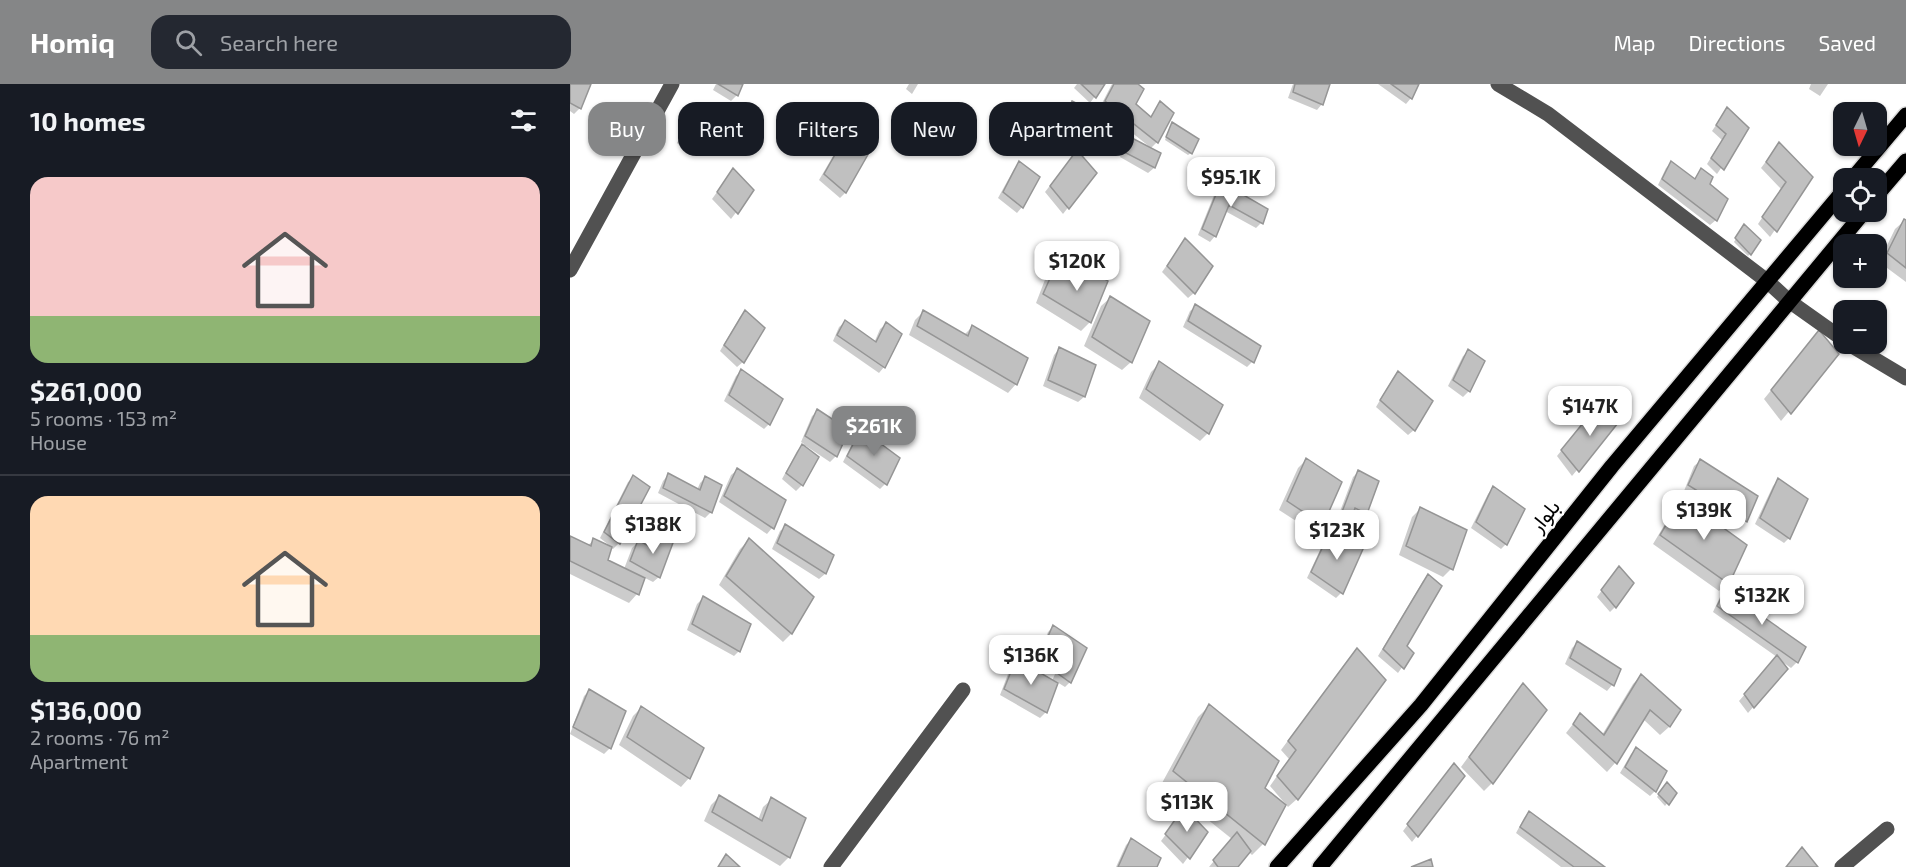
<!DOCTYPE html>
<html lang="en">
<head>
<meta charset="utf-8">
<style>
  body { margin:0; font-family:"Exo 2",Vazirmatn,sans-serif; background:#242831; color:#f1f3f6; height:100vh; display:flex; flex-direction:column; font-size:22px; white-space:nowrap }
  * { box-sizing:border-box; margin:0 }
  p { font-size:20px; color:#9ea1a6 }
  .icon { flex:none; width:33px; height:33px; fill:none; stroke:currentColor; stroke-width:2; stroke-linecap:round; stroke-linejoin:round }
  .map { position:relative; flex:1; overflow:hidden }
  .drawer { display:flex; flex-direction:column; background:#171b24; width:570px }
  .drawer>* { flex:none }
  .guide { position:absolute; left:18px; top:18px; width:570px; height:54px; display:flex; gap:12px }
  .needle { width:39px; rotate:185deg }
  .controls { position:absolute; left:1263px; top:18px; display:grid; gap:12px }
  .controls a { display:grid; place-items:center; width:54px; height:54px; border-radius:12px; background:#171b24; box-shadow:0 2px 4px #0004; font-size:30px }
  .price { position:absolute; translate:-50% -51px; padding:0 14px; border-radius:12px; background:#fff; color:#222; font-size:20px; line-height:39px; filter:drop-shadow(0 2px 3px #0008) }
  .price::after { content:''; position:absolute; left:50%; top:36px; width:18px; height:14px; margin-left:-9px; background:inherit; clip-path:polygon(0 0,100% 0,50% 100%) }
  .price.current { background:#858687; color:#fff }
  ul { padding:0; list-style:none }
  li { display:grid; align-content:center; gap:12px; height:318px; padding:0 30px }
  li+li { border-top:2px solid #363941 }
  li span { display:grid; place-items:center; height:186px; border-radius:18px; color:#555 }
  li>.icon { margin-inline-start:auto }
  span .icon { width:108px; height:108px; fill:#fffc; stroke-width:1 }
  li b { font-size:26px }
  h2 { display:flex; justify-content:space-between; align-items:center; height:72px; padding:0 30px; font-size:26px }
  .chip { padding:0 21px; border-radius:18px; background:#171b24; box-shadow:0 2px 4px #0004; font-size:21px; line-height:54px }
  .chip.current { background:#858687; color:#fff }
  header { display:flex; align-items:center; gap:36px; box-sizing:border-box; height:84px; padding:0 30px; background:#858687; color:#fff }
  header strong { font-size:28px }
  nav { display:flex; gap:33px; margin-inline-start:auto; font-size:21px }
  .search { width:420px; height:54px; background:#242831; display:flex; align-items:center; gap:15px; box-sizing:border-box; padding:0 21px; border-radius:18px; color:#9ea1a6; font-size:22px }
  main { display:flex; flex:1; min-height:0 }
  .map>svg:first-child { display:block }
  .shadow { fill:#0003 }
  .building { fill:#c0c0c0; stroke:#959595; stroke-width:1.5 }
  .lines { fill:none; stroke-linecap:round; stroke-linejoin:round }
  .major-casing { stroke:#dbdbdb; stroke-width:18 }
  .minor { stroke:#515151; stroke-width:15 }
  .major { stroke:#000; stroke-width:15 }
  .labels { text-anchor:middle; stroke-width:4.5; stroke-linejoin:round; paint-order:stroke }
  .street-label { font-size:21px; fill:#000; stroke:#fff }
</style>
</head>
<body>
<header>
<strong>Homiq</strong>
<div class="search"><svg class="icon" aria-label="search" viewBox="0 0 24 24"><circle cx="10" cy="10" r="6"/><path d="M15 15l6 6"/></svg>Search here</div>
<nav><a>Map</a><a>Directions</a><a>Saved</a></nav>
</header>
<main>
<section class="drawer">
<h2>10 homes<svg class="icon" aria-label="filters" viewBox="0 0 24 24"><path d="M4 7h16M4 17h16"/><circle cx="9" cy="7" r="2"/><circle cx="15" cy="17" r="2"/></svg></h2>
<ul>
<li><span style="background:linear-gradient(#f6c9c9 75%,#8fb573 0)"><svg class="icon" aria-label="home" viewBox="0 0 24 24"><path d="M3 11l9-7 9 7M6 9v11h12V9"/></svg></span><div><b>$261,000</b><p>5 rooms · 153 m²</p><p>House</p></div></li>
<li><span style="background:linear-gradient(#ffd9b3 75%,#8fb573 0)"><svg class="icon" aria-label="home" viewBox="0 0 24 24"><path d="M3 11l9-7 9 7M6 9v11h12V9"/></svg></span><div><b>$136,000</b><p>2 rooms · 76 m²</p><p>Apartment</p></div></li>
</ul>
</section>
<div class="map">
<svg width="1336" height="783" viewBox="0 0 1336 783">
  <rect width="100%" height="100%" fill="#fff"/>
  <path class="shadow" d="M0,0H19L10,24L4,30L0,27Z
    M146,0H172L167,11L161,17L143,6Z
    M339,0H348L342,10L336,5Z
    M507,0H534L520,19L504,4Z
    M542,0H566L564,21L580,33L590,19L602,29L587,58L581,64L530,23Z
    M723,0H758L752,20L747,26L718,14Z
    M808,0H848L841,14L836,20Z
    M1241,0H1258L1250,12L1239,5Z
    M503,19L546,41L541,56L535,61L492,39L497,25Z
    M1157,25L1178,44L1147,90L1137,80L1152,56L1142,47Z
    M126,28L127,64L111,50L120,33Z
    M600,42L621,69L618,71L595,56Z
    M278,50L298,68L275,109L270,114L249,96L273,55Z
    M110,53L126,66L121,71L107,59Z
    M560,54L589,70L584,84L578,89L550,73L555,60Z
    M1209,60L1241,94L1200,153L1188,140L1211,105L1191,84Z
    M502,73L525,89L493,130L475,108Z
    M449,79L468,94L452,123L447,129L428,114L444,85Z
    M1101,79L1123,96L1131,86L1138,101L1146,136L1140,141L1088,101L1096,84Z
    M163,86L183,106L161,135L142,115Z
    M651,100L696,126L691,139L686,144L655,127L645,152L640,158L628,151L646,106Z
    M1334,137L1336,138V198L1309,178L1325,145Z
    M1172,144L1180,170L1178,172L1164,158Z
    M615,156L624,209L618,214L592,188Z
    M485,184L505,197L515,185L520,238L511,247L466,219L476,193Z
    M540,214L561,278L552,286L514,262L531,222Z
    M626,222L689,262L682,278L677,283L613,243L620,227Z
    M175,228L193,244L173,278L167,283L150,267L170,233Z
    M353,228L394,251L402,243L446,300L438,309L339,251L345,236Z
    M275,238L304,259L310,245L316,240L330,250L314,283L309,289L263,257L269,243Z
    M1241,257L1267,270L1211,337L1194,315Z
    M489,265L524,281L514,313L508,318L473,302L484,271Z
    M899,267V307L893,313L878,302L893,272Z
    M590,279L638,349L630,357L569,314L581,288Z
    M171,287L199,340L194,345L154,317L166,292Z
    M828,289L844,346L838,351L806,323L823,294Z
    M1025,324L1046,339L1002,392L987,372Z
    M248,327L266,372L260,378L236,362L235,364L247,373L231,402L226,407L212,395L227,367L234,360L231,358L242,332Z
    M291,346L328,374L315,400L310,405L273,378L286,352Z
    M736,376L752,440L743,448L709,426L728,384Z
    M1130,377L1176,437L1171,442L1114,407L1124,382Z
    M167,386L214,417L202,444L197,450L149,418L161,391Z
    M788,388L795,429L790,435L781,430L775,446L770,451L771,509L766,514L737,494L757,451L763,446L783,393Z
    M98,391L127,406L130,399L135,394L141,428L135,434L88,409L93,397Z
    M64,393L78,403L49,459L43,465L40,463L36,476L54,485L62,464L68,458L79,465L83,454L89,449V493L83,498L73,493L67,510L59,519L0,490V454L17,462L24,456L40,462L30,454L58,398Z
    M1208,396L1219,454L1214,459L1185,440L1203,402Z
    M923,404L936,460L931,465L901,444L918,410Z
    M1112,416L1157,499L1149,507L1083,460L1104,425Z
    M851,424L881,485L873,493L829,471L842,433Z
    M216,442L263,472L255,490L249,495L202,465L210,447Z
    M179,456L243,513L221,550L213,558L149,501L170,465Z
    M1044,490L1045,523L1040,528L1027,513Z
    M858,492L835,563L842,569L828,589L808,572L853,497Z
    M1155,508L1234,564L1227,578L1221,584L1210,576L1216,585L1178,629L1169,617L1207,573L1143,528L1150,513Z
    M133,514L169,567L164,572L117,546L127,520Z
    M483,543L515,564L500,598L495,603L487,598L475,629L470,634L430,611L441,582L447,577L482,597L491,576L472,563L478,548Z
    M1007,559L1049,586L1042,601L1037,607L995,580L1002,564Z
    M787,566L814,596L727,715L718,723L700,702L719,675L711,666L779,574Z
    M1071,592L1109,626L1099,643L1090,651L1073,635L1045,679L1037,688L996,649L1010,631L1032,651L1063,600Z
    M953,601L975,626L922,699L914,707L891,683L945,609Z
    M19,607L54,628L40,664L34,670L0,650L14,612Z
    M639,622L693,704L714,721L693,760L682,771L679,768L666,783H639L662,755L592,699L628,633Z
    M71,624L119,694L111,703L49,661L63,632Z
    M1066,665L1085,707L1080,712L1050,689L1061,670Z
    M879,686L893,692L842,758L833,747Z
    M1094,702L1105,709L1095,722L1087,713Z
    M149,713L188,736L193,723L202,715L235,734L219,773L210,782L134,737L141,721Z
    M614,726L636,749L613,780L591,757Z
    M959,728L1033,783H991L946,749L954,734Z
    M561,756L585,783H546L556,761Z"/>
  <path class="building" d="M0,0H21L11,25L0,19Z
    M148,0H173L168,12Z
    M511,0H535L526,14Z
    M544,0H568L574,5L566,20L581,33L590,17L604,29L588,59L535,17Z
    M725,0H760L753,21L723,8Z
    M821,0H849L842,15Z
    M502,17L548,41L542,56L497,33Z
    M1157,23L1179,44L1154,86L1141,74L1156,50L1146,41Z
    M126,26L143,40L128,66L111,52Z
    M602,38L629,55L622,70L596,53Z
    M278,48L300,67L276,109L254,90Z
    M560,53L591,69L585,84L554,68Z
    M1209,58L1243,93L1207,148L1192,133L1216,98L1196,78Z
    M507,66L527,89L499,125L480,102Z
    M449,77L470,93L453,124L433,108Z
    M1101,77L1125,95L1131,84L1143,93L1140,100L1158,115L1147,137L1092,95Z
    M163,84L184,106L168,130L147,108Z
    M651,98L698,125L693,140L659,121L646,153L632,145Z
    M1334,135L1336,136V184L1317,169Z
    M1174,140L1191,156L1181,171L1165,154Z
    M615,154L643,182L625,210L597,182Z
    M485,183L509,197L515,183L538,197L521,239L473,210Z
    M540,212L580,237L562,279L522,253Z
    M625,220L691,262L684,279L618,237Z
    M175,226L195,244L174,279L154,261Z
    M353,226L398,252L402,241L458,274L447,301L347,242Z
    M275,236L306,258L316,238L332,250L315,284L267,251Z
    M1249,246L1269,270L1221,330L1201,306Z
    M489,263L526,281L515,313L478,296Z
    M898,265L915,277L900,308L883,296Z
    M589,277L653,321L639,350L576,305Z
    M171,285L213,315L200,341L159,311Z
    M828,287L863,317L845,347L810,316Z
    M1031,317L1048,339L1009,388L991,366Z
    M247,325L279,346L267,373L235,352Z
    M291,345L330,374L317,401L277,372Z
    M232,360L249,373L233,402L216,389Z
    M736,374L772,398L753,441L717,417Z
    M1130,375L1188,412L1177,438L1118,401Z
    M167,384L216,416L204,445L154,412Z
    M788,386L809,397L797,430L785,424L777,447L767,441Z
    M98,389L130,406L135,392L152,401L142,429L93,404Z
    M63,391L80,403L50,460L34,448Z
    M1208,394L1238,415L1220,455L1190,434Z
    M923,402L955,425L937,461L906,438Z
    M1112,414L1177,461L1159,500L1090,451Z
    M850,423L897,446L883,486L836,462Z
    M215,440L264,471L256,490L207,459Z
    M762,443L793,465L773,510L741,488Z
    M88,447L104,456L90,494L60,477L68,456L82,464Z
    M0,452L21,462L23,454L42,463L38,476L75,494L69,511L0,477Z
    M179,454L244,513L222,550L156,492Z
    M1049,482L1064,499L1046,524L1031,506Z
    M858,490L872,502L837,562L844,569L834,585L813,565Z
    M1155,506L1236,563L1228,579L1147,522Z
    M133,512L181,540L170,568L122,540Z
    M483,541L517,564L501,599L487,589L496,570L476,557Z
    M1007,557L1051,585L1044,602L1000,574Z
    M787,564L816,596L728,716L707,692L726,666L718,657Z
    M1207,571L1218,585L1184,624L1174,610Z
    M446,575L488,599L477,629L434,605Z
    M1071,590L1111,626L1100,643L1080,626L1047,680L1003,640L1010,629L1034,651Z
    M953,599L977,626L923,700L899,673Z
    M19,605L56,627L41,665L3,643Z
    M639,620L709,677L695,704L716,721L695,761L603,687Z
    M71,622L134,664L120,695L57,653Z
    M1066,663L1097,687L1086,708L1055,683Z
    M884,679L895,692L848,753L837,740Z
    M1097,698L1107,709L1099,721L1088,710Z
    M149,711L192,737L201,713L236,734L220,774L142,728Z
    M614,723L638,748L620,775L595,750Z
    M959,727L1035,783H1004L950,743Z
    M667,748L681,767L668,783H648L643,776Z
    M561,754L591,774L587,783H548Z
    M1232,763L1248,783H1216Z
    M156,770L170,783H148Z
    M861,775L863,783H841Z"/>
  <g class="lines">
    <defs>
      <path id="major" d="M1283,94L1336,31
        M1306,112L1336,77
        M707,783L851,621L1042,382L1274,106
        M750,783L1294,128"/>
    </defs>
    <use href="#major" class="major-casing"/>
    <path class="minor" d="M928,0L978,30L1197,197L1219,217L1274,256
      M0,186L102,0
      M1279,260L1336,294
      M261,783L393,606
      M1272,783L1317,745"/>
    <use href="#major" class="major"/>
  </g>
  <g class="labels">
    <g class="street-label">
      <text transform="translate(975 432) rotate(-51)" y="7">بلوار</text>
    </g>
  </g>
</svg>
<div class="controls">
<a><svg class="needle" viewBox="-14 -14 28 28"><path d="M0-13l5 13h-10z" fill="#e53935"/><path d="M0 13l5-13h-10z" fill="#9ea1a6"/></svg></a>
<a><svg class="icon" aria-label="locate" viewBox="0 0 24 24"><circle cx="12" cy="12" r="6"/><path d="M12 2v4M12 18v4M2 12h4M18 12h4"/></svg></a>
<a>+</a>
<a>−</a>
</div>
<b class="price" style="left:661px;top:124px">$95.1K</b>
<b class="price" style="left:507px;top:208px">$120K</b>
<b class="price" style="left:1020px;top:353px">$147K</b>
<b class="price current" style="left:304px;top:373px">$261K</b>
<b class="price" style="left:1134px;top:457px">$139K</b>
<b class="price" style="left:83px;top:471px">$138K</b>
<b class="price" style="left:767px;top:477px">$123K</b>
<b class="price" style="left:1192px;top:542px">$132K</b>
<b class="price" style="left:461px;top:602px">$136K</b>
<b class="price" style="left:617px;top:749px">$113K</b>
<div class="guide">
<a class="chip current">Buy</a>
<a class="chip">Rent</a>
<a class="chip">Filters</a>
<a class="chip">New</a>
<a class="chip">Apartment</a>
</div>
</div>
</main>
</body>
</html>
